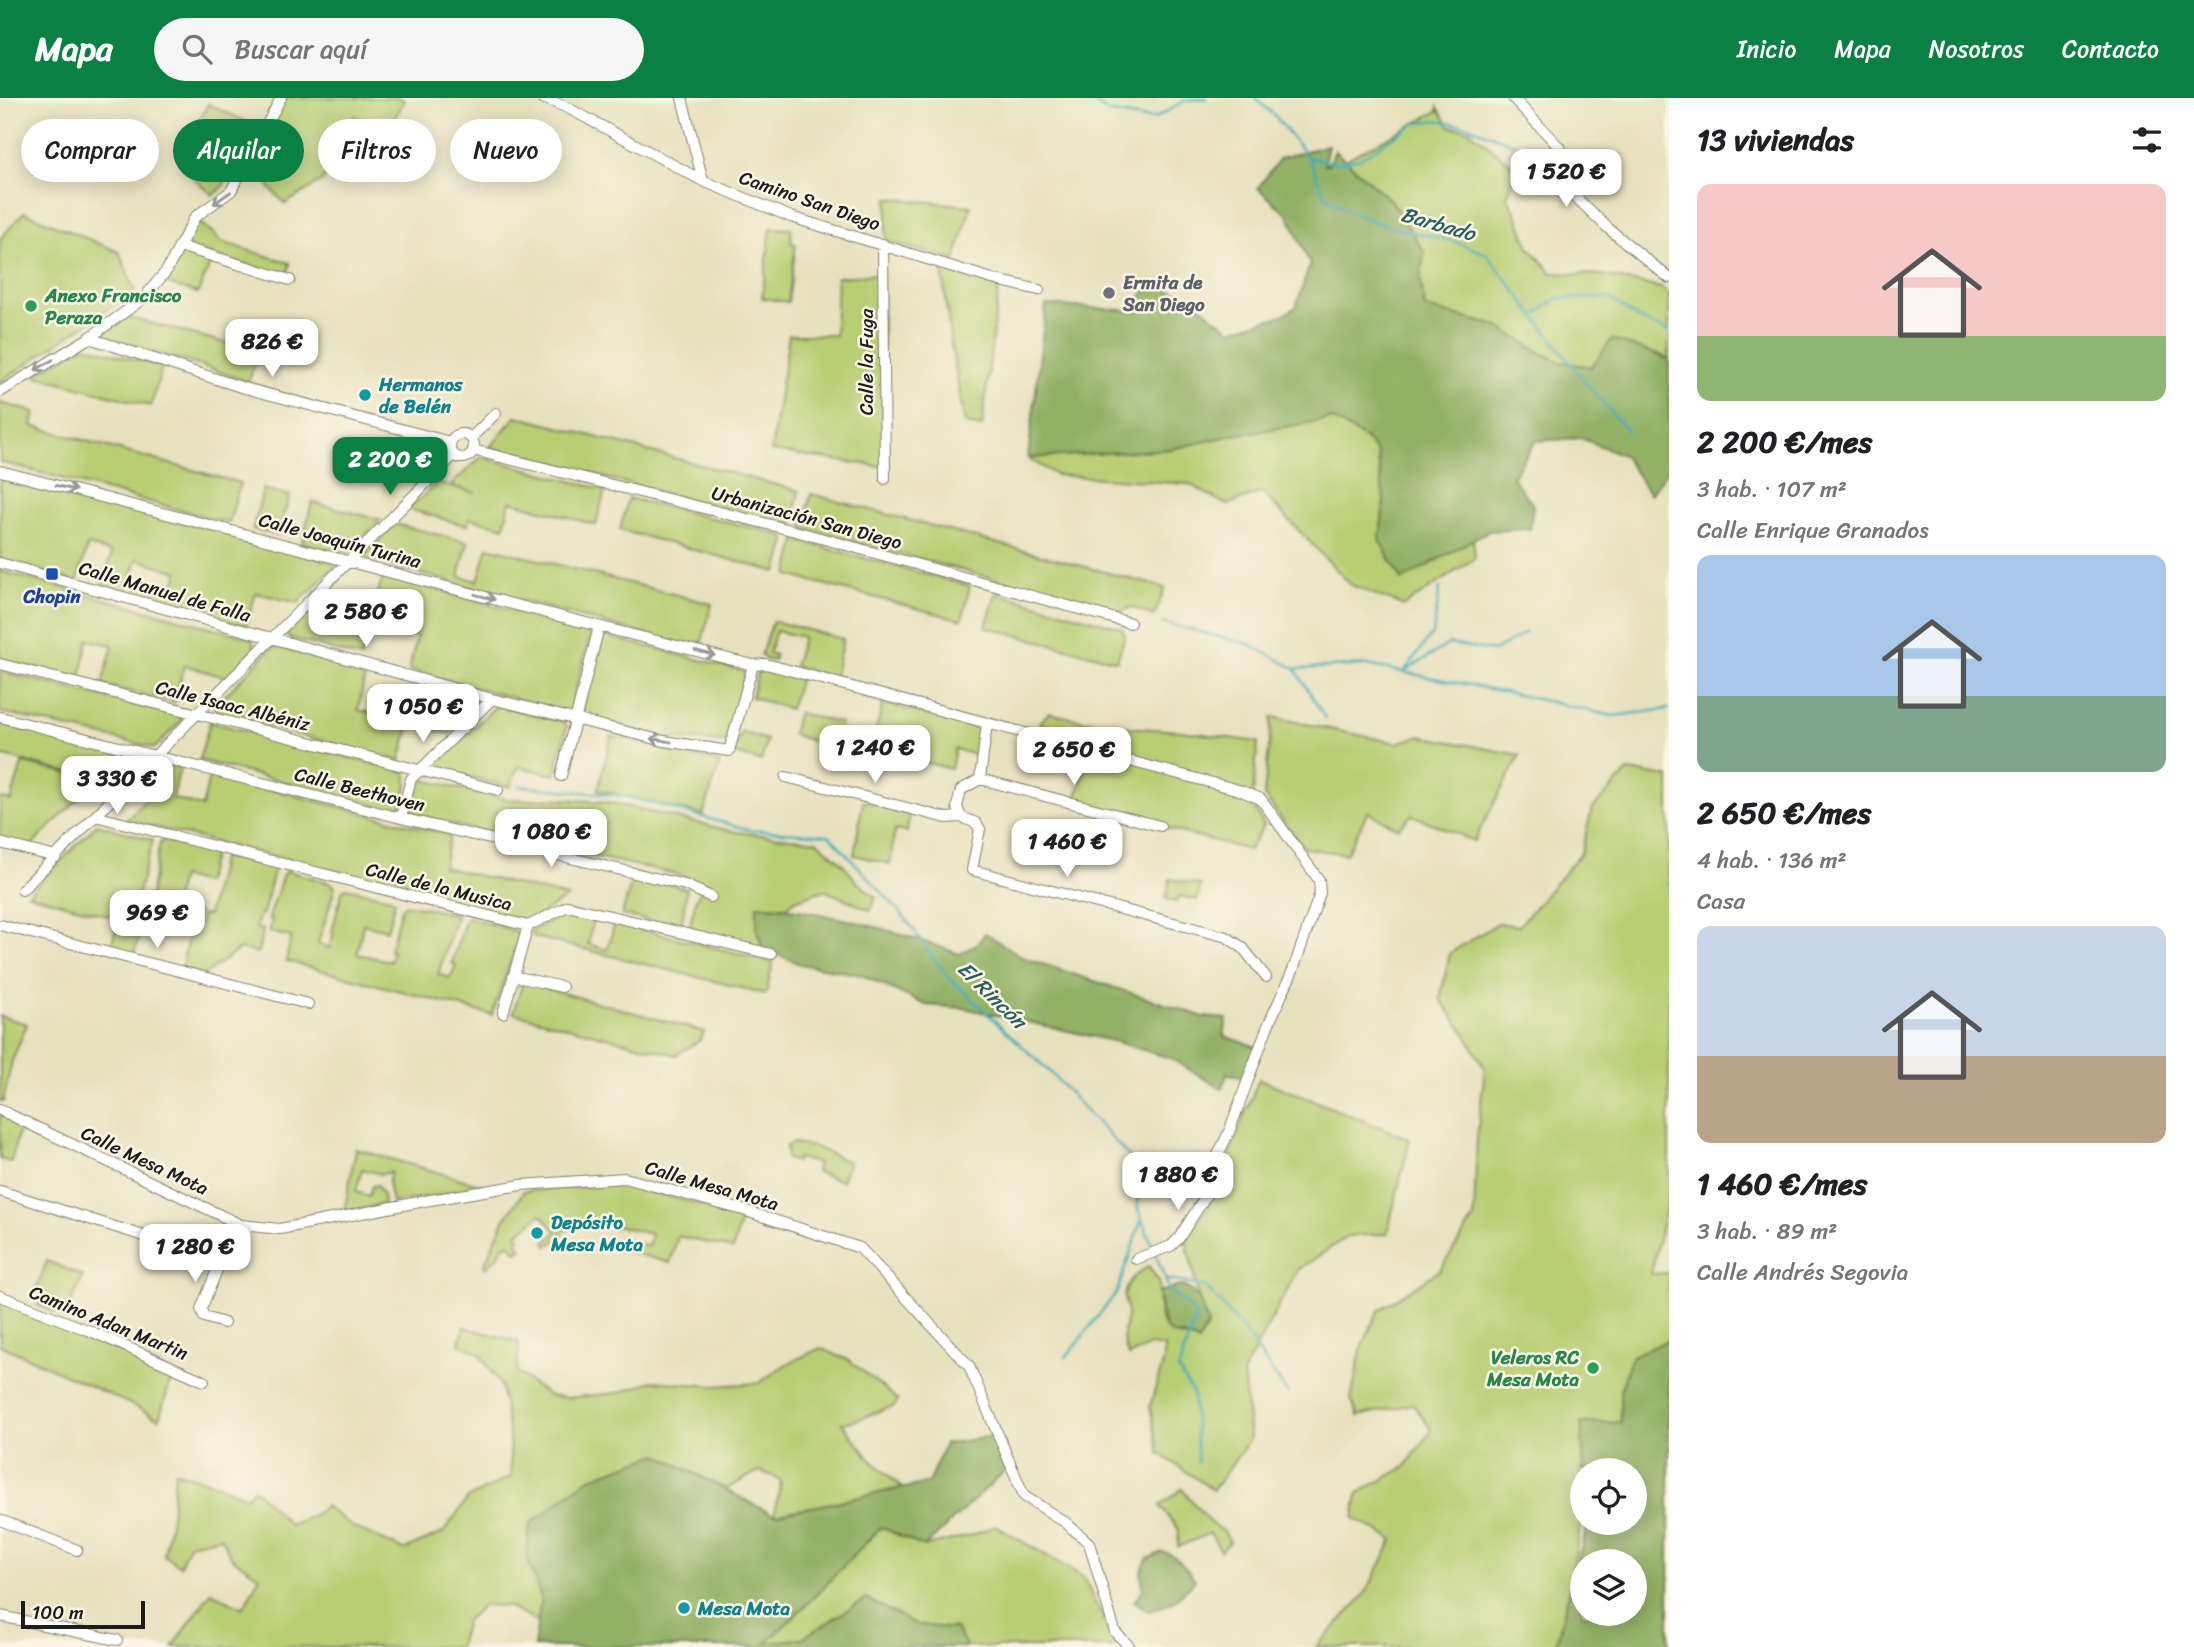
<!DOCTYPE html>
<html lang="es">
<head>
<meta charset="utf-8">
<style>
  body { margin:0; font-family:Sriracha,sans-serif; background:#f6f6f6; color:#202124; height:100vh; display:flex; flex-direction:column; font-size:26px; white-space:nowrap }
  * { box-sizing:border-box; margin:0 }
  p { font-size:23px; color:#757577 }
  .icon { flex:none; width:38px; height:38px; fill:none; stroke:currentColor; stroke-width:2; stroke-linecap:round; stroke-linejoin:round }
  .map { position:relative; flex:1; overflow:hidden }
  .details { display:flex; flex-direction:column; background:#fff; width:525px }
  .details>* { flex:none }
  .guide { position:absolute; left:21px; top:21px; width:665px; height:63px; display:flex; gap:14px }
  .tools { position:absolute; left:1570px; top:1360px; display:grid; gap:14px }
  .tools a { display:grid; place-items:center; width:77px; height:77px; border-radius:50%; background:#fff; box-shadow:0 4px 18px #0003; font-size:35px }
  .scale { position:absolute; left:21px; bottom:18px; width:124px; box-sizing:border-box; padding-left:7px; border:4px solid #1c1c1c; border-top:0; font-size:19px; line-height:24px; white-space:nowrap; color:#1c1c1c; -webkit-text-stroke:5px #fcf5e5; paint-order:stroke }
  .price { position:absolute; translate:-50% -60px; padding:0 16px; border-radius:14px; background:#fff; color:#222; font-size:23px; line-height:46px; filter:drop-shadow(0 2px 4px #0008) }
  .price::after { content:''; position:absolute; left:50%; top:42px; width:21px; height:16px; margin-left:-10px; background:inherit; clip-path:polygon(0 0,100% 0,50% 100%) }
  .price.active { background:#0b8043; color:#fff }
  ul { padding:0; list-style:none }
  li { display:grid; align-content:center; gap:14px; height:371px; padding:0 28px }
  li span { display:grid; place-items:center; height:217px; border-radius:14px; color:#555 }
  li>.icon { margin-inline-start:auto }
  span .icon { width:126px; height:126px; fill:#fffc; stroke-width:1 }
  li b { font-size:30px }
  h2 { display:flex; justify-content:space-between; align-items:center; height:84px; padding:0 28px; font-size:30px }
  .chip { padding:0 24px; border-radius:32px; background:#fff; box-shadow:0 4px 18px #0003; font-size:24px; line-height:63px }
  .chip.active { background:#0b8043; color:#fff }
  header { display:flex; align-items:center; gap:42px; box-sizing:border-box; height:98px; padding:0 35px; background:#0b8043; color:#fff }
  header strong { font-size:33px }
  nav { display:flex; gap:38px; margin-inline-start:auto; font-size:24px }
  .search { width:490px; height:63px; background:#f6f6f6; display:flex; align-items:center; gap:18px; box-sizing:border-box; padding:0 24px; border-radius:38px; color:#757577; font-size:26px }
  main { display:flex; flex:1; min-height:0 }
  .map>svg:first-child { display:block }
  .green { fill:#b8ce73; stroke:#6a7548; stroke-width:2 }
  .forest { fill:#92b165; stroke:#576640; stroke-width:2; fill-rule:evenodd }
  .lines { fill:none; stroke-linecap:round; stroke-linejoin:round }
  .stream { stroke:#3cacb8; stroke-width:2.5 }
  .minor-casing { stroke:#827e6d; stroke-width:12 }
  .minor { stroke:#fff; stroke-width:10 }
  .oneway { stroke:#999 }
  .worship-dot { fill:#6b7280; stroke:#fcf5e5; stroke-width:2.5 }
  .leisure-dot { fill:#2e9e5b; stroke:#fcf5e5; stroke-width:2.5 }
  .culture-dot { fill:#0f9aa8; stroke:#fcf5e5; stroke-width:2.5 }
  .transit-dot { fill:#1a4fb4; stroke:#fcf5e5; stroke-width:2.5 }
  .labels { text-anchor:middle; stroke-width:5; stroke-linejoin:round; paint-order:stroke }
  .street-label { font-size:19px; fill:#1c1c1c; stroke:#fcf5e5 }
  .worship-label { font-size:19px; font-weight:bold; fill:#5b616d; stroke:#fcf5e5; text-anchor:start }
  .leisure-label { font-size:19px; font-weight:bold; fill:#27864d; stroke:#fcf5e5; text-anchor:start }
  .culture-label { font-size:19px; font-weight:bold; fill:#0d838f; stroke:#fcf5e5; text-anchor:start }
  .transit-label { font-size:19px; font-weight:bold; fill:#164399; stroke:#fcf5e5 }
  .water-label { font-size:21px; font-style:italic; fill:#2a5d62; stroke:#fcf5e5 }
</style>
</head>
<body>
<header>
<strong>Mapa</strong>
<div class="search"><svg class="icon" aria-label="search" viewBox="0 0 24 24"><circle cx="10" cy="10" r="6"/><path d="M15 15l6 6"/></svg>Buscar aquí</div>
<nav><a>Inicio</a><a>Mapa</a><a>Nosotros</a><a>Contacto</a></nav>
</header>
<main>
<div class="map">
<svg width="1669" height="1549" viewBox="0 0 1669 1549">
  <rect width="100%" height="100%" fill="#fcf5e5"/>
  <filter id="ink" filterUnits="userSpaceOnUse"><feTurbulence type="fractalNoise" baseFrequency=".0143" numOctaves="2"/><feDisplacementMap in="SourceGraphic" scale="14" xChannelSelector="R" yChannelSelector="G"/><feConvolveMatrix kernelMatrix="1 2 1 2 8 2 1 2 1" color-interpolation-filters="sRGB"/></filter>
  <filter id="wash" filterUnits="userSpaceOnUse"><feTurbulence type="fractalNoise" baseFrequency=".00686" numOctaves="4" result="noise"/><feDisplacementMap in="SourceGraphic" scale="28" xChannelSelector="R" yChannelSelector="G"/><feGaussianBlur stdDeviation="1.57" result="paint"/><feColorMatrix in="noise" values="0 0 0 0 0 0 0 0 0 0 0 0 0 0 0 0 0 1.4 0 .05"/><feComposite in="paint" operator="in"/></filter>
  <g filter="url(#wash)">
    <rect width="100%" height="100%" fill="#e8e1be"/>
    <path class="green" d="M285,0H399L405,2L388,31L354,18L348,51L322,83L285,106L270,90L253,58Z
      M208,6L259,30L220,92L213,97L184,72L204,41L192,35Z
      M1438,9L1449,28L1469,32L1521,74L1513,81L1507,99L1516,115L1529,149L1552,175L1603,177L1661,190L1669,196V261L1658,256L1591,269L1560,264L1540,254L1497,228L1425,210L1420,180L1424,154L1393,105L1345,62L1438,13Z
      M888,100L971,108L955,162L889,144L886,140Z
      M24,114L119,154L135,193L0,284V141Z
      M196,122L213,135L221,144L290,165L287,179L182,148Z
      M771,130L792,131L791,145L796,146L788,204L762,200Z
      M178,155L211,164L198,195L160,184Z
      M942,171L999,186L982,329L965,326L951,246Z
      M882,176L884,369L771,353L789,237H835L837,179Z
      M127,219L260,254L248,284L209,270L101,239L103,235Z
      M86,248L162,269L151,308L33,277Z
      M0,305L35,314L32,328L240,385L229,425L0,364Z
      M516,318L799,393L792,429L490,349Z
      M1332,321L1366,341L1377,355L1384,402L1380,443L1403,482L1473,441L1475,460L1404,508L1351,487L1262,394L1227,407L1189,386L1056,377L1028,360L1172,351L1228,338Z
      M481,359L605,392L596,427L510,403L504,429L469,420L468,427L461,426L408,411L437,385L476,395L451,387Z
      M0,375L329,463L335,465V468L298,505L256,495L246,528L135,498L137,485L172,495L178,474L137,461L126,497L102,489L112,455L88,447L77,484L0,461Z
      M263,391L290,398L277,437L253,431Z
      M811,396L1165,490L1154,518L1131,509L1121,514L805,431L803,429Z
      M628,400L782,437L786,443L777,474L620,432Z
      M312,404L381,422L346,456L302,445Z
      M395,426L468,444L459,478L478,483L488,449L712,506L700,551L366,461L364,458L368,454Z
      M796,442L970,488L962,522L788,477Z
      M0,473L243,538L252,541L255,551L228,580L184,567L175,604L102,587L113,547L88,542L80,582L0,561Z
      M384,477L589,534L590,539L570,612L567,614L409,572L417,538L371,527L361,560L290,540L286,536L287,530L311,508L367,524Z
      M996,495L1122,530L1125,537L1117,563L986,529Z
      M773,523L843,541L834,581L794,568L803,539L776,533L769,555L775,557L774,563L765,561L761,556Z
      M605,538L744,573L745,577L726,644L669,640L586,620L582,608L601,542Z
      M273,548L366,573L358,612L410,625L420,586L474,601L478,605L477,610L449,636L410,626L400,663L218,616L214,609Z
      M766,571L800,580L790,611L751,599L758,574Z
      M0,573L180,618L182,622L155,650L0,614Z
      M883,605L981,631L975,657L955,651L951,671L871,650Z
      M499,608L563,624L567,628L555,677L518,669L510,689L432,670L495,609Z
      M798,615L841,625L833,655L820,652L821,646L792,636Z
      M1049,615L1108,628L1182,633L1258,644L1252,706L1264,727L1249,752L1075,706L1086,665L1085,646L1039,625Z
      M1272,619L1397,645L1420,638L1520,657L1474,743L1412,717L1398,730L1368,714L1346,756L1304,750L1264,698Z
      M210,624L406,674C409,686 405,703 398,713L391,712L199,662Z
      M0,625L137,658L142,663L121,687L97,682L31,748L0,745V700L11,703L22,665L89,680L0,657Z
      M741,634L767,642L761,663L734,656Z
      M611,638L720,665L703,717L598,692Z
      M163,665L180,670L173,700L202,709L210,676L450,737L443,769L568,799L528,823H523L382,785L126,722L152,695L134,690L157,667Z
      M1628,673L1669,679V1096L1651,1176L1669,1175V1242L1632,1258L1620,1293L1621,1324L1586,1372H1582V1417L1568,1498L1555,1549H1316L1364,1498L1393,1442L1354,1420L1358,1395L1405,1369L1432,1332L1413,1306L1358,1318L1351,1301L1361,1252L1378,1213L1440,1172L1474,1120L1477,1039L1485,971L1465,935L1440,901L1450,855L1498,825L1519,828L1581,755L1592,711Z
      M419,681L506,701L531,702L548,700L608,704L736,734L817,743L843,766L858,785L876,799L870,812L824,792L795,802L787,809L757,807V833L763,850L689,831L696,801L703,788L680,777L494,737L411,715Z
      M863,703L910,715L907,734L895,732L890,766L854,757Z
      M97,726L153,742L136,801L149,803L160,745L163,742L214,755L205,785L181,779L173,808L198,815L190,838L195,839L202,817H208L222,759L275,769L263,816H260L256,830L263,832L258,855L240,851L204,877L181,871L189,836L144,824L133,858L110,852L117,827L127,829L128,823L28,796Z
      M287,773L331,785L335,789L318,846L329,850L334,835L332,834L342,793L346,790L391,800L395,803L387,832L363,826L357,856L390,863L393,854L390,853L401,810L406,806L454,816L456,819L438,876L450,880L456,867L452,865L465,823L468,819L514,833L520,837L492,917L286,863L291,839L269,834L272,822L269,820L283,776Z
      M634,775L687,791L681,829L622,817Z
      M1170,781L1201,787L1197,802L1179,798L1177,804L1166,801Z
      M568,814L593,821L588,846L607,852L615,825L773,864L766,896L534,839L531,833Z
      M523,884L704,934L700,942L676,957L513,915Z
      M0,918L27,926L12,963L3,1004L0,1003Z
      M1259,981L1410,1041L1387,1136L1348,1138L1298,1172L1243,1274L1250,1341L1213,1392L1159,1355L1150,1308L1164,1262V1249L1150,1247L1129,1258C1119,1239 1125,1234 1127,1215C1127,1209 1124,1203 1124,1198C1127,1183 1137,1175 1149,1168L1159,1184C1158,1197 1157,1227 1170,1234C1177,1239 1189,1240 1198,1244L1208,1228L1201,1211L1186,1141L1209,1107Z
      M0,1017L20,1027L11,1064L0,1061Z
      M794,1045L815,1049L849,1064L842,1083L816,1074L818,1065L797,1060L796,1064L787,1061L786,1048Z
      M356,1051L482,1087V1090L392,1105L388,1084L391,1074L381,1076L362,1071L356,1094L369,1098L372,1088L377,1087L383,1097L384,1106L344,1114Z
      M618,1086L742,1117L733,1151L678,1138L670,1165L615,1150L619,1140L648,1148L651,1136L618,1128L615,1130L588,1121L576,1130L564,1132L561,1136L563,1139L547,1148L545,1144L557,1134L541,1116L517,1136L520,1140L517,1144L522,1150L517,1154L508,1145L499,1153L501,1155L486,1170L484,1167L504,1122L524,1093Z
      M47,1163L83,1178L65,1219L38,1207L42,1198L35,1194Z
      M0,1202L173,1275L159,1321L128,1305L0,1247Z
      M464,1229L519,1244L517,1274L548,1297L566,1300L618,1295L653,1283L714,1288L759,1285L783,1268L820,1250L849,1262L898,1302L894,1309C874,1312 864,1323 842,1325L871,1362L902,1390L774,1417L781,1384L773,1378L759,1373L726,1391L657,1356L526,1456L541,1500L538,1524L507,1508L484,1507L466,1522L459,1549H173L211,1494L243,1510L260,1479L231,1459L221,1439L189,1446L180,1468L164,1457L171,1419L175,1373L213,1385L246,1399L254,1391L290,1427L314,1417L325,1408L353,1429L404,1452L443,1435L468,1400L511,1379L509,1336L501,1288L479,1255L459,1246Z
      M1182,1391L1209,1424L1225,1435L1230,1444L1221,1453L1210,1435L1178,1449L1179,1432L1160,1408Z
      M996,1428L1083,1479L1117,1549H967L956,1531L917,1527L866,1501L802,1540L765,1546L808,1505L881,1429L924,1449L972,1437Z"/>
    <path class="forest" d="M1328,47L1324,66H1329L1335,53L1393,105L1424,154L1420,180L1425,210L1497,228L1539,254L1560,264L1591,269L1612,241L1669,261V371L1650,396L1623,357L1581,340L1536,343L1512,379L1533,407L1530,431L1488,433L1402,482L1380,443L1384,402L1377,355L1366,341L1332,321L1228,338L1172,351L1028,360L1046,207L1137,213L1136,205L1148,190L1154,188L1186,197L1231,232L1281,218L1296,209L1310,166L1289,118L1258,90L1280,60Z
      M757,807C827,813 894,832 960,856L978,845L985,835L1024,860L1204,919L1227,921L1224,938L1260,950L1249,982L1227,975L1222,991L1170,960L1117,944L964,910L926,907L862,877L800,866L763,850L757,833Z
      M1181,1188C1203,1195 1200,1208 1208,1227L1198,1244L1182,1237L1172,1236L1165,1230L1158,1194Z
      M1669,1242V1549H1555L1588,1425L1634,1424V1372H1584L1581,1325L1621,1324L1620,1293L1632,1258ZM1582,1463H1634V1516H1582Z
      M994,1338L1007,1371L924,1449L881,1429L808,1505L766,1545L802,1540L866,1501L917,1527L956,1531L967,1549H534L541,1500L526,1456L530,1426L588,1381L657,1356L774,1417L928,1385L945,1346Z
      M1162,1454C1177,1456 1186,1471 1195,1482L1174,1504L1149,1513L1134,1503L1143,1491L1141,1474L1147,1461Z"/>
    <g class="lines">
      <path class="stream" d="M1087,0L1108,14L1141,20H1156L1184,3L1207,0
        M1255,0L1274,17L1308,59L1326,99L1355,116L1390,129L1452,143L1487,156L1588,288L1628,334
        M1308,59L1337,65L1359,61L1416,25L1436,22L1468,28L1532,53L1559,59
        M1566,60L1615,61
        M1537,216L1558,200H1609L1636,219L1669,234
        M1163,525L1249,546L1296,571L1367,567L1505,594L1613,618L1669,611
        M1406,571L1433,535L1440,490
        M1296,572L1325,620
        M1403,574L1449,546L1494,553L1526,534
        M519,688L625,698L750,732L829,737L902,816L947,878L1050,974L1136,1066L1138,1111L1169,1191L1196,1217L1178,1272L1193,1295L1198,1365
        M1166,1181L1206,1189L1244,1233L1288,1296
        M1066,1259L1117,1194L1141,1123"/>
    </g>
  </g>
  <g filter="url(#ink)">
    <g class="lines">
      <defs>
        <path id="minor" d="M543,0L568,10L703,83L791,119L992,181L1039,192
          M682,0L703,83
          M1513,0L1561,51L1564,88L1609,131L1669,180
          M883,146L885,381
          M179,148L290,182
          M89,240L241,289L450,344
          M0,294L89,240L144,200L167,172L195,119L231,93L281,0
          M450 348a12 12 0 1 1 24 0a12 12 0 1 1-24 0Z
          M471,340L496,315
          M473,352L795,433L1130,525
          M0,373C251,437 501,505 753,567L766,566L1141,666L1239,692L1261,701L1319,782L1320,795L1293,872L1267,930L1229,1034L1214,1065L1205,1099L1179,1140L1171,1148L1136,1161
          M0,465L492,601L664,643L729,653L753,567
          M0,566L498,692
          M0,619L401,720L685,787L711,799
          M987,625L980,681L961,692L957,709L961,719L976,725L980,731L972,772L1227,839L1243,850L1266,879
          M561,678L599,529
          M786,679L946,720L961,719
          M980,681L1160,728
          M95,718L528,828L568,808L771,856
          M401,720L411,681L492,601
          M0,745L56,759
          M22,792L454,357
          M0,827L308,906
          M513,878L562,889
          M503,915L528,828
          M0,1012L241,1127L280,1131L424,1103L521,1087L625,1080L743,1112L860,1150L969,1268L1024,1398L1065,1424L1089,1445L1115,1534L1130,1549
          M0,1093L195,1154L222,1160
          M0,1198L95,1235L204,1283
          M224,1225L204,1219L201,1211L222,1160L241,1127
          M0,1422L77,1452
          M0,1518L117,1542"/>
      </defs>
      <use href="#minor" class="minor-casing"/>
      <use href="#minor" class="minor"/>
    </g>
    <defs><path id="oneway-shaft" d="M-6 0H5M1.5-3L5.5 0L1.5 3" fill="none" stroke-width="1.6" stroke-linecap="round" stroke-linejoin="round" transform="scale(1.75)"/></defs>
    <g class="oneway">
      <use href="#oneway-shaft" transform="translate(222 100) rotate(145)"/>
      <use href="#oneway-shaft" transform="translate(44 267) rotate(149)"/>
      <use href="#oneway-shaft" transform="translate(66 390) rotate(14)"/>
      <use href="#oneway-shaft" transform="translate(485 499) rotate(15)"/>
      <use href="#oneway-shaft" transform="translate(705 555) rotate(14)"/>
      <use href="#oneway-shaft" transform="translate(661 642) rotate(-169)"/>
    </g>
  </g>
  <circle class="worship-dot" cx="1109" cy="195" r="7"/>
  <g class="leisure-dot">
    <circle cx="31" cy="208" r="7"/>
    <circle cx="1593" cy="1270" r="7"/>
  </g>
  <g class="culture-dot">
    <circle cx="365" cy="297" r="7"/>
    <circle cx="537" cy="1135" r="7"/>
    <circle cx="684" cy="1510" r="7"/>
  </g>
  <rect class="transit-dot" x="45" y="469" width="14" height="14" rx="3.5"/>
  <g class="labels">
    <g class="street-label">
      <text transform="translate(810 102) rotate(19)" y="7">Camino San Diego</text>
      <text transform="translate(866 264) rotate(-90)" y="7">Calle la Fuga</text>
      <text transform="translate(807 419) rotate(15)" y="7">Urbanización San Diego</text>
      <text transform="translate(340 442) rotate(15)" y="7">Calle Joaquín Turina</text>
      <text transform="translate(165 493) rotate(16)" y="7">Calle Manuel de Falla</text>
      <text transform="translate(233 607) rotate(14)" y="7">Calle Isaac Albéniz</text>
      <text transform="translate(360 691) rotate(14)" y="7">Calle Beethoven</text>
      <text transform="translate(439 788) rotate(14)" y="7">Calle de la Musica</text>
      <text transform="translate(145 1062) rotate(25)" y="7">Calle Mesa Mota</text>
      <text transform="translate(712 1087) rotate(16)" y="7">Calle Mesa Mota</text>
      <text transform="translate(109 1224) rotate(22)" y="7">Camino Adan Martin</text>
    </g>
    <g class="worship-label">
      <text x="1123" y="191">Ermita de<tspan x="1123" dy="22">San Diego</tspan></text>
    </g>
    <g class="leisure-label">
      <text x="45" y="204">Anexo Francisco<tspan x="45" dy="22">Peraza</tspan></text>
      <text x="1579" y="1266" text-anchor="end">Veleros RC<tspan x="1579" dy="22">Mesa Mota</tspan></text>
    </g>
    <g class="culture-label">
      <text x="379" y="293">Hermanos<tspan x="379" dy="22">de Belén</tspan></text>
      <text x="551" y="1131">Depósito<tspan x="551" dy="22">Mesa Mota</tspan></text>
      <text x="698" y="1517">Mesa Mota</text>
    </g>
    <g class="transit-label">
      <text x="52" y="505">Chopin</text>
    </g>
    <g class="water-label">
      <text transform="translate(1438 126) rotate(16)" y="7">Barbado</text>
      <text transform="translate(992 897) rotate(44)" y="7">El Rincón</text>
    </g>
  </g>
</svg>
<div class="tools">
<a><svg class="icon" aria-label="locate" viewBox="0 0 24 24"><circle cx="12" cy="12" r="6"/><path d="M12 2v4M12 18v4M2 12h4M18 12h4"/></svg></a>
<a><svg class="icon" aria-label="layers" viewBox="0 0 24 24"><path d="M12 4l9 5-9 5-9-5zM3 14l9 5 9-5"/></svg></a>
</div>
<div class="scale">100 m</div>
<b class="price" style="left:1566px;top:111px">1 520 €</b>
<b class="price" style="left:272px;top:281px">826 €</b>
<b class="price active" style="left:390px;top:399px">2 200 €</b>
<b class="price" style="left:366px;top:551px">2 580 €</b>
<b class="price" style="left:423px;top:646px">1 050 €</b>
<b class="price" style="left:875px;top:687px">1 240 €</b>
<b class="price" style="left:1074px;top:689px">2 650 €</b>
<b class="price" style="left:117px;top:718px">3 330 €</b>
<b class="price" style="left:551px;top:771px">1 080 €</b>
<b class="price" style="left:1067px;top:781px">1 460 €</b>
<b class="price" style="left:157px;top:852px">969 €</b>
<b class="price" style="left:1178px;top:1114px">1 880 €</b>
<b class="price" style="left:195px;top:1186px">1 280 €</b>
<div class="guide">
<a class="chip">Comprar</a>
<a class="chip active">Alquilar</a>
<a class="chip">Filtros</a>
<a class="chip">Nuevo</a>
</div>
</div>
<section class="details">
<h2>13 viviendas<svg class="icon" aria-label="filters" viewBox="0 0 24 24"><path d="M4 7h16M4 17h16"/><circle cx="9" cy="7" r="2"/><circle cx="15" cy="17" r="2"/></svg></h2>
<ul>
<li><span style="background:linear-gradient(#f6c9c9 70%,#8fb573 0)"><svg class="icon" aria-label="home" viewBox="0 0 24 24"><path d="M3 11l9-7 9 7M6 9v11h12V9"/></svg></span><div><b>2 200 €/mes</b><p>3 hab. · 107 m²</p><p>Calle Enrique Granados</p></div></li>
<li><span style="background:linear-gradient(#a9c7e8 65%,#7fa58c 0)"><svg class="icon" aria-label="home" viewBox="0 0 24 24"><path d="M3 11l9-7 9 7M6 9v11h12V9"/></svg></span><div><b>2 650 €/mes</b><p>4 hab. · 136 m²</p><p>Casa</p></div></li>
<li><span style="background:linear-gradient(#c9d6e8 60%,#b9a48a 0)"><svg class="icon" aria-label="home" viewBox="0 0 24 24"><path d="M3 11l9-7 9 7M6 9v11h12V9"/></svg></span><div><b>1 460 €/mes</b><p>3 hab. · 89 m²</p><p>Calle Andrés Segovia</p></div></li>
</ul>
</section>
</main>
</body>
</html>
